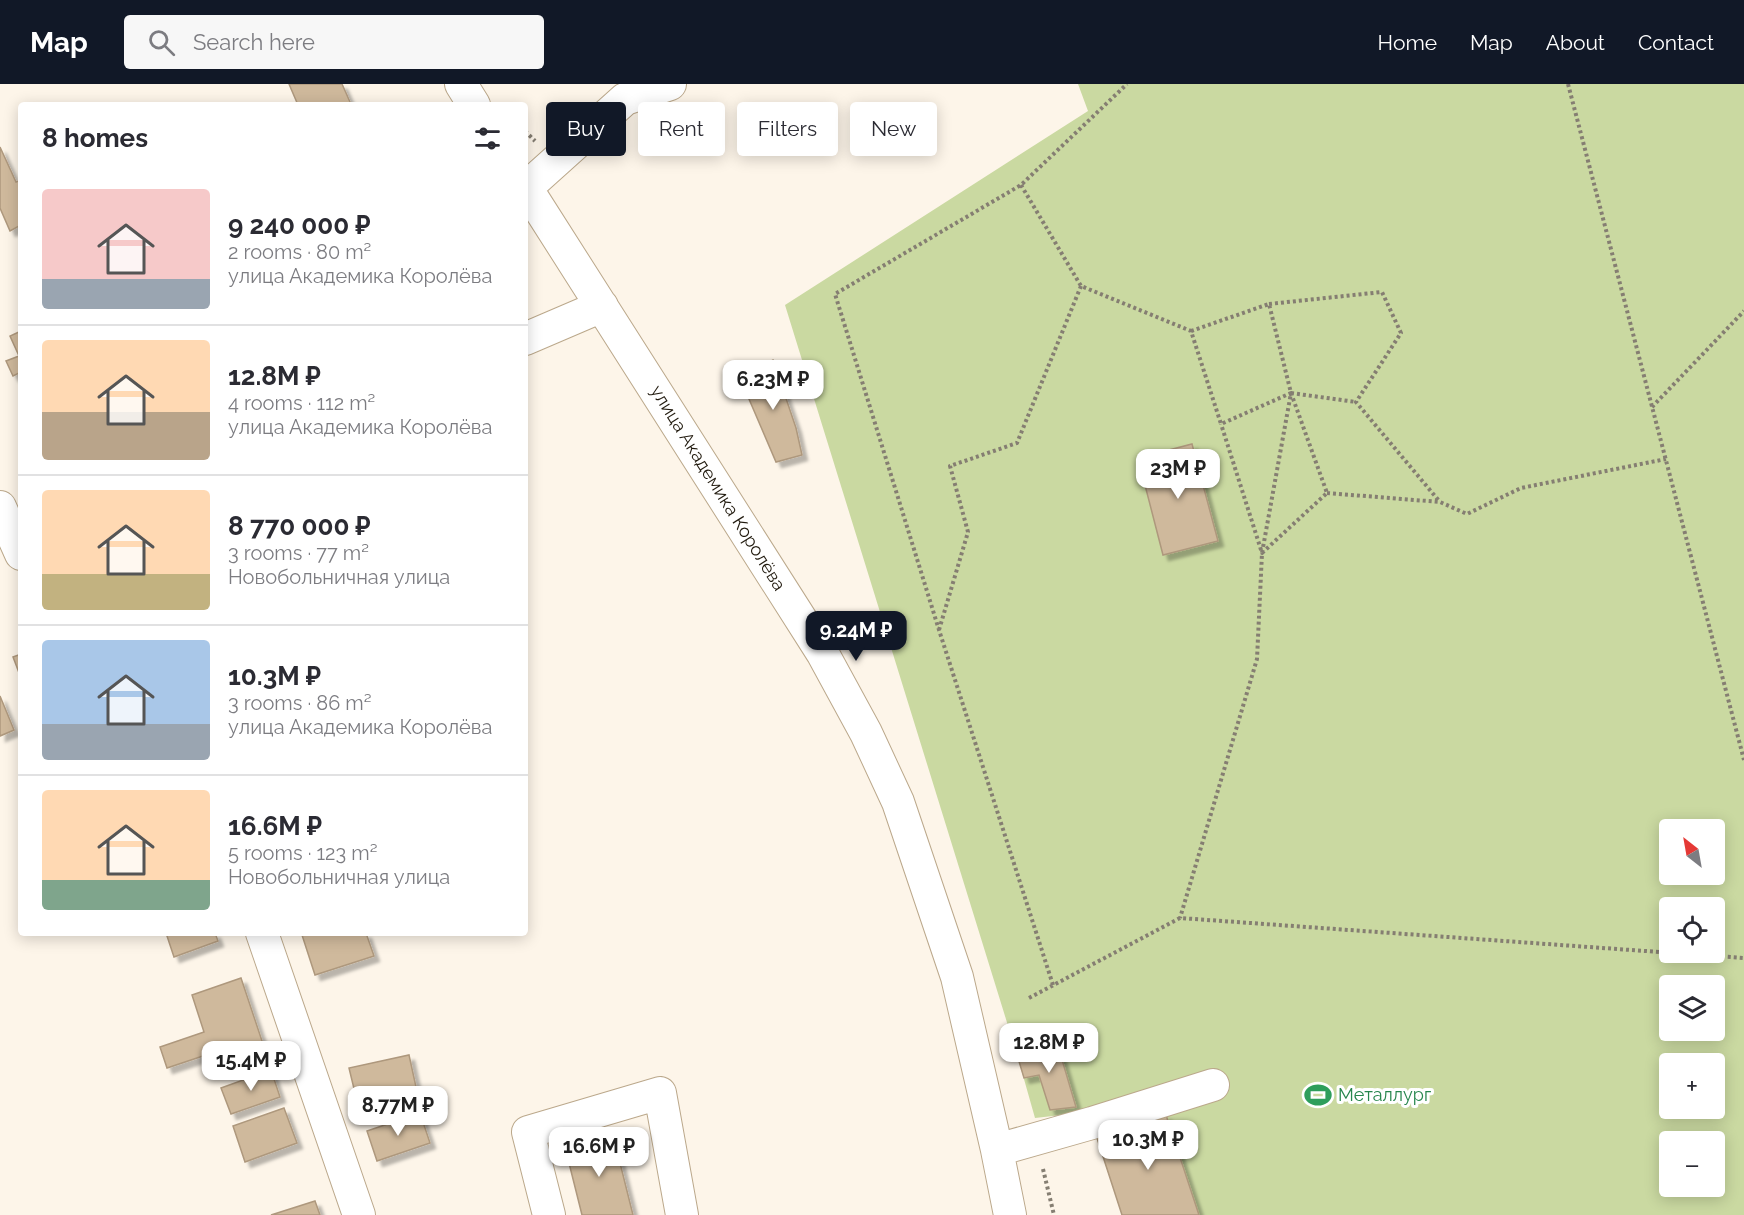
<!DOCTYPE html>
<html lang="en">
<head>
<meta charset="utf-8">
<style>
  body { margin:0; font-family:Raleway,sans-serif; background:#f7f7f7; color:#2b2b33; height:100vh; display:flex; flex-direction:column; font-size:22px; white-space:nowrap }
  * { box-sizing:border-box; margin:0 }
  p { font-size:20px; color:#7c7c81 }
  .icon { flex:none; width:33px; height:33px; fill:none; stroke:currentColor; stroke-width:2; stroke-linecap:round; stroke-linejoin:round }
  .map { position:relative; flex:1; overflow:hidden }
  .drawer { position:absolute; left:18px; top:18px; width:510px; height:834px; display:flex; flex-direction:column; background:#fff; border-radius:6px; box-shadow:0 3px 15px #0003 }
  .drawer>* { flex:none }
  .hud { position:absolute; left:546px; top:18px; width:570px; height:54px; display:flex; gap:12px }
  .needle { width:39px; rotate:329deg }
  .fabs { position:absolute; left:1659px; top:735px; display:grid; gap:12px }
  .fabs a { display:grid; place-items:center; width:66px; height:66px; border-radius:6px; background:#fff; box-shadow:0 3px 15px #0003; font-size:30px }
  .price { position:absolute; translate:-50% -51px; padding:0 14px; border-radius:12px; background:#fff; color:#222; font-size:20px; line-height:39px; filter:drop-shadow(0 2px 3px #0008) }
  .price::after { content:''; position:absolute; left:50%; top:36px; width:18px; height:14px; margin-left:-9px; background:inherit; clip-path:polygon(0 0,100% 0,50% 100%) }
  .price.on { background:#111827; color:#fff }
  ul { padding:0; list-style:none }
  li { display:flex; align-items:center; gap:18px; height:150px; padding:0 24px }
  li+li { border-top:2px solid #e1e1e2 }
  li span { display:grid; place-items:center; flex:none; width:168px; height:120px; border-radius:6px; color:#555 }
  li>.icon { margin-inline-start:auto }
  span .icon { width:72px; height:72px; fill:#fffc; stroke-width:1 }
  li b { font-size:26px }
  h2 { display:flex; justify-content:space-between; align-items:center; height:72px; padding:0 24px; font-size:26px }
  .pill { padding:0 21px; border-radius:6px; background:#fff; box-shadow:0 3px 15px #0003; font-size:21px; line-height:54px }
  .pill.on { background:#111827; color:#fff }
  header { display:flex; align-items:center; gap:36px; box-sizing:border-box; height:84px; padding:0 30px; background:#111827; color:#fff }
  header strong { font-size:28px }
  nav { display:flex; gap:33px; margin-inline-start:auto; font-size:21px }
  .search { width:420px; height:54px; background:#f7f7f7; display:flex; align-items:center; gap:15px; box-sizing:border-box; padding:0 21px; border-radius:6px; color:#7c7c81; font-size:22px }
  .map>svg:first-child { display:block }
  .green { fill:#cad9a1; fill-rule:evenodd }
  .building { fill:#cfb99c; stroke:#ae987d; stroke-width:1.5; filter:url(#shadow) }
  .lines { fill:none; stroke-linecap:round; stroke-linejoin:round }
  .minor-casing { stroke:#bba88b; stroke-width:34 }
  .path { stroke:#857e72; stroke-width:4; stroke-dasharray:3 3; stroke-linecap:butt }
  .minor { stroke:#fff; stroke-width:32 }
  .labels { text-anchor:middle; stroke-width:6; stroke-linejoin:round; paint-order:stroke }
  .street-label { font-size:18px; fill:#211a0e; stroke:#fff }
  .leisure-label { font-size:18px; fill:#27864d; stroke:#fff; text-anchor:start }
</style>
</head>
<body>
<header>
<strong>Map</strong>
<div class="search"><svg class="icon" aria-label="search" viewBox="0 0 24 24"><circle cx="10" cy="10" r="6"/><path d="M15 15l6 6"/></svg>Search here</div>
<nav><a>Home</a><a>Map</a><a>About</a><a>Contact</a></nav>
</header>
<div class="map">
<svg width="1744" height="1131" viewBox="0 0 1744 1131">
  <defs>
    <filter id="shadow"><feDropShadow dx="5.5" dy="5.5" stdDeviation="1.5" flood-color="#0004"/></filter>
  </defs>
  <rect width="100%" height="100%" fill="#fdf5e9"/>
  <path class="green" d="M1078,0H1744V1131H1122L1088,1028L1035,1034L1018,974L785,221L1088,27ZM1670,746H1714V790H1670ZM1670,824H1714V868H1670ZM1670,902H1714V946H1670ZM1670,980H1714V1024H1670ZM1670,1058H1714V1102H1670Z"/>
  <path class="building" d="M289,0H342L350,18L343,21H298Z
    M0,63L16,98L21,96V141L10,147L0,124Z
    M21,247V288L13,292L6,277L19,272L10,252Z
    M773,276L796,344L802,371L776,378L740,294Z
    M1192,360L1218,457L1163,471L1138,374Z
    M21,570V594L13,573Z
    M0,612L14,646L0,652Z
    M166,849H215L218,857L174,873Z
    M308,849H366L374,872L315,891L302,851Z
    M241,894L268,975L226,989L218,967L167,984L160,963L204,948L192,911Z
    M1055,952L1076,1023L1050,1026L1039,991L1024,994L1018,974Z
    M409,971L416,1003L357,1017L349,984Z
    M271,986L280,1013L231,1030L221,1004Z
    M284,1024L297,1059L245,1078L233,1042Z
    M420,1029L430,1059L377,1077L367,1047Z
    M1166,1031L1199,1131H1122L1097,1054Z
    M613,1051L633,1131H582L565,1063Z
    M315,1117L320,1131H271Z"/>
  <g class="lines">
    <defs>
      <path id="minor" d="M461,0L474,21
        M525,102L823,570L866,649L898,718L927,804L957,893L997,1066L1010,1131
        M526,104L625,15L670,0
        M525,255L602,222
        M0,423L21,470
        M262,849L359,1131
        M997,1066L1092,1039L1213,1001
        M549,1131L528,1048L660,1009L682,1131"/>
    </defs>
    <use href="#minor" class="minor-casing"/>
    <path class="path" d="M1568,0L1744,676
      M525,47L535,57
      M1021,101L1081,202L1191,247L1221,340L1291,309L1262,469L1257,575L1180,834
      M1269,220L1382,208L1401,249L1356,318L1440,418
      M1191,247L1269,220L1291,309L1327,409L1262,469L1221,340
      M1291,309L1356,318
      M1652,323L1744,227
      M1327,409L1440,418L1467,430L1521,404L1666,375
      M939,546L968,448L950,382L1017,359L1081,202
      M1053,901L939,546L835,210L1021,101L1127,0
      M1029,914L1180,834L1744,874
      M1043,1085L1054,1131"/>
    <use href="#minor" class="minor"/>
  </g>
  <defs>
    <symbol id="stadium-bare" viewBox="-9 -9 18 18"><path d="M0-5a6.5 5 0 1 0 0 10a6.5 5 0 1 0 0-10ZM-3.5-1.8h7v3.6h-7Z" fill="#2e9e5b" stroke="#fff" stroke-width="2.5" paint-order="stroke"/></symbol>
  </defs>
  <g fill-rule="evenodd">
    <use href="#stadium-bare" x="1299" y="992" width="38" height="38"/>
  </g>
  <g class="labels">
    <g class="street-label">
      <text transform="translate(718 404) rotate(58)" y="6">улица Академика Королёва</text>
    </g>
    <g class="leisure-label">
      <text x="1338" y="1017">Металлург</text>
    </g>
  </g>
</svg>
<div class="fabs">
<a><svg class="needle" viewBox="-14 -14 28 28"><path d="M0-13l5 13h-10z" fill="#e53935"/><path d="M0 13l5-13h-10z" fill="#7c7c81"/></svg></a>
<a><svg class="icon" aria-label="locate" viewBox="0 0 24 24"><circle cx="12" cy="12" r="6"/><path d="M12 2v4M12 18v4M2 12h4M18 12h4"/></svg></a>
<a><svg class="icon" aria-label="layers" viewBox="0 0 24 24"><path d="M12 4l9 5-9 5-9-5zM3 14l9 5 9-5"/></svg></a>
<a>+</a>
<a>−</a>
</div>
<b class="price" style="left:773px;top:327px">6.23M ₽</b>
<b class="price" style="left:1178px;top:416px">23M ₽</b>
<b class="price on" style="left:856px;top:578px">9.24M ₽</b>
<b class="price" style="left:1049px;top:990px">12.8M ₽</b>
<b class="price" style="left:251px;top:1008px">15.4M ₽</b>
<b class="price" style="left:398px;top:1053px">8.77M ₽</b>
<b class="price" style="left:1148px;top:1087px">10.3M ₽</b>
<b class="price" style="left:599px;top:1094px">16.6M ₽</b>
<div class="hud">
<a class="pill on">Buy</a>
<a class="pill">Rent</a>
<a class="pill">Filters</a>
<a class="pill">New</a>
</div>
<section class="drawer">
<h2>8 homes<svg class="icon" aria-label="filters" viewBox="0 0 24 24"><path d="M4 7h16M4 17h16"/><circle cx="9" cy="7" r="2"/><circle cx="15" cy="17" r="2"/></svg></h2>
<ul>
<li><span style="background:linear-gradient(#f6c9c9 75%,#9aa5b1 0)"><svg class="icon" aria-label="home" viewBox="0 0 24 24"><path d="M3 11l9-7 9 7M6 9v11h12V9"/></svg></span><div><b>9 240 000 ₽</b><p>2 rooms · 80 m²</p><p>улица Академика Королёва</p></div></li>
<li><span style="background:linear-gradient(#ffd9b3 60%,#b9a48a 0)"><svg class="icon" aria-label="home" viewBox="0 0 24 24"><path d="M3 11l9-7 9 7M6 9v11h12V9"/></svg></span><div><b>12.8M ₽</b><p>4 rooms · 112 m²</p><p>улица Академика Королёва</p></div></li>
<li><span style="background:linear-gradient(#ffd9b3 70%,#c2b280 0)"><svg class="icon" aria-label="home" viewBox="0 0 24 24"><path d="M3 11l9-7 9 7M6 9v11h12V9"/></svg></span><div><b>8 770 000 ₽</b><p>3 rooms · 77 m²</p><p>Новобольничная улица</p></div></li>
<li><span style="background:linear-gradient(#a9c7e8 70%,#9aa5b1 0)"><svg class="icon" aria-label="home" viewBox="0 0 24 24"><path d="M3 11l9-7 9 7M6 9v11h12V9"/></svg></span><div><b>10.3M ₽</b><p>3 rooms · 86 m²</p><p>улица Академика Королёва</p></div></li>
<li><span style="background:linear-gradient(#ffd9b3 75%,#7fa58c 0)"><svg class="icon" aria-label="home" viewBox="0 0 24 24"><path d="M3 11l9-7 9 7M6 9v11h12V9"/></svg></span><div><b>16.6M ₽</b><p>5 rooms · 123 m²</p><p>Новобольничная улица</p></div></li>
</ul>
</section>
</div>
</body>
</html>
